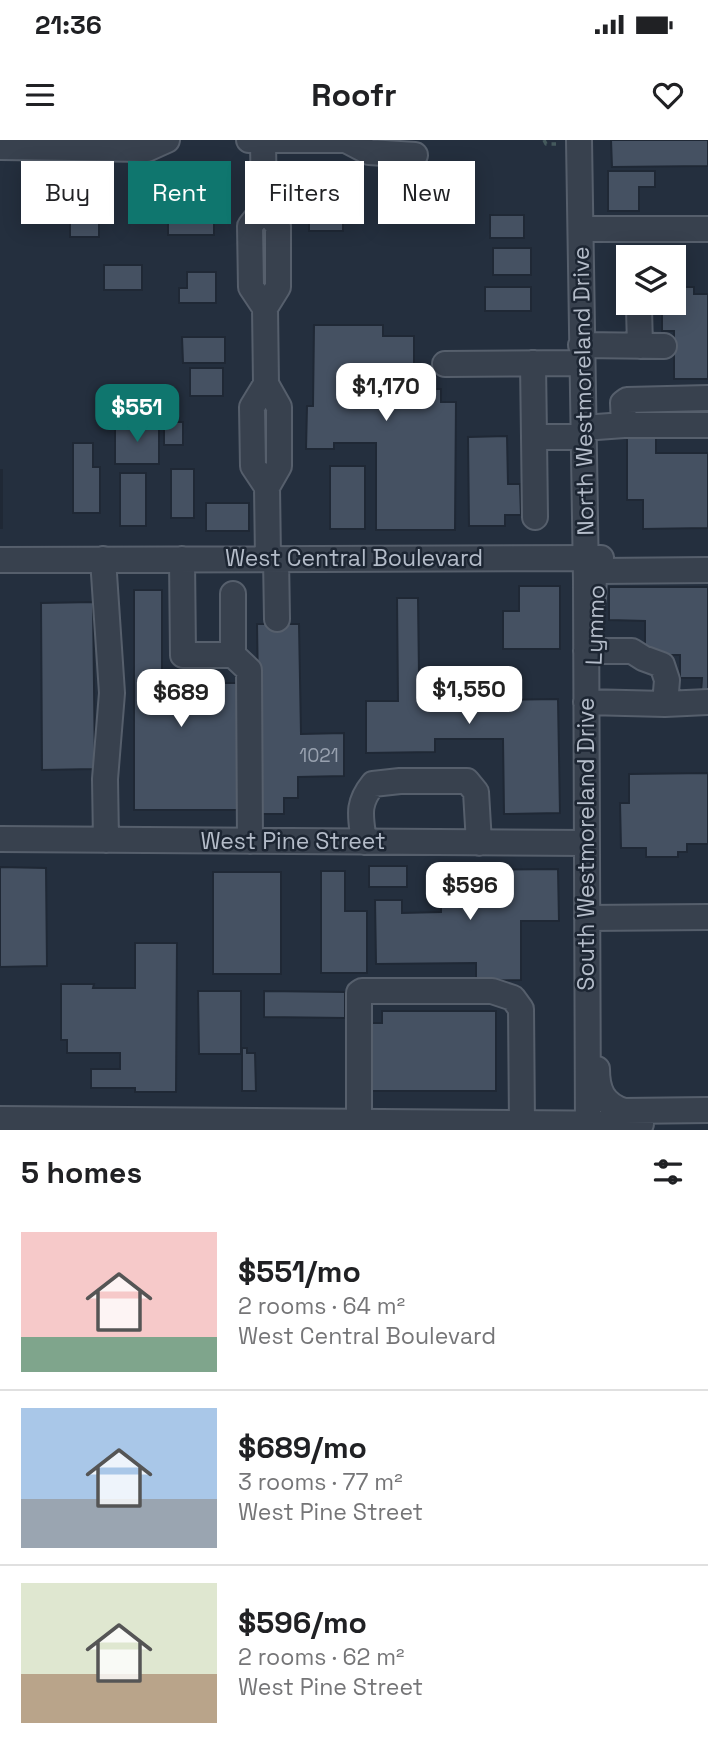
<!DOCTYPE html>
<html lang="en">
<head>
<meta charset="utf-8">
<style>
  body { margin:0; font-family:"Space Grotesk",sans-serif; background:#f6f6f6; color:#202124; height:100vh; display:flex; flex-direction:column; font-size:26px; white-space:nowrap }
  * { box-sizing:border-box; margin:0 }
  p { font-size:23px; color:#757577 }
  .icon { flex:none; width:38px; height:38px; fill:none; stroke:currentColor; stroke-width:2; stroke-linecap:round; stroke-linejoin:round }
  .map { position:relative; height:990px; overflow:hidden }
  .side { display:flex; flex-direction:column; background:#fff; flex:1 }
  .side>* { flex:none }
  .guide { position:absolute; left:21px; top:21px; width:667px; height:63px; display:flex; gap:14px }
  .fabs { position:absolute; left:616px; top:105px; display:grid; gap:14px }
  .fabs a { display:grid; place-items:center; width:70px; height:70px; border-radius:0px; background:#fff; box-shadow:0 4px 18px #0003; font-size:35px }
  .price { position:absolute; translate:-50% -60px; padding:0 16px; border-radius:14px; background:#fff; color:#222; font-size:23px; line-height:46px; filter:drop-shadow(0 2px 4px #0008) }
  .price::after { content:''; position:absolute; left:50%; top:42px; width:21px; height:16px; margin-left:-10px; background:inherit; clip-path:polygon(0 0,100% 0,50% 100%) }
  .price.current { background:#0f766e; color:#fff }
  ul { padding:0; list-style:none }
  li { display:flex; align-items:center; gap:21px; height:175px; padding:0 21px }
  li+li { border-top:2px solid #e0e0e0 }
  li span { display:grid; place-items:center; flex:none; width:196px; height:140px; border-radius:0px; color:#555 }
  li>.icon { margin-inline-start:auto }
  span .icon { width:84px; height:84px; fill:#fffc; stroke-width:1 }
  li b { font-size:30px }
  h2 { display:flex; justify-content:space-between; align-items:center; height:84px; padding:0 21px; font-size:30px }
  .chip { padding:0 24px; border-radius:0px; background:#fff; box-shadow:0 4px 18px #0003; font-size:24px; line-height:63px }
  .chip.current { background:#0f766e; color:#fff }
  .status { display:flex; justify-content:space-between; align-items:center; height:49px; padding:0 35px; background:#fff; direction:ltr }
  .status svg { height:19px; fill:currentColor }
  header { display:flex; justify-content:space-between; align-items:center; height:91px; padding:0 21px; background:#fff; font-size:32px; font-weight:700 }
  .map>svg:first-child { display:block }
  .building { fill:#455162; stroke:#1f2835; stroke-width:2 }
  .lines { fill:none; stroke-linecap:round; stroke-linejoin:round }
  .minor-casing { stroke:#565f6c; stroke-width:28 }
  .path { stroke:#44595c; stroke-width:3.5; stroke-dasharray:5 5; stroke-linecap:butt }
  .minor { stroke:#38414e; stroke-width:24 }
  .labels { text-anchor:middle; stroke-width:5; stroke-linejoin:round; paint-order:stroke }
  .number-label { font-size:19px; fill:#98a1af }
  .street-label { font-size:23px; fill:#b4bcc9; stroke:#1d2633 }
</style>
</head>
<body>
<div class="status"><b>21:36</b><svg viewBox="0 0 49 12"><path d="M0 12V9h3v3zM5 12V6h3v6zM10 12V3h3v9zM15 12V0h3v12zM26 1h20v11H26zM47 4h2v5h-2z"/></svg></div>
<header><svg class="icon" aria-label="menu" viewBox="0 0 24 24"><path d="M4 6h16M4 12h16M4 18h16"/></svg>Roofr<svg class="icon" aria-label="heart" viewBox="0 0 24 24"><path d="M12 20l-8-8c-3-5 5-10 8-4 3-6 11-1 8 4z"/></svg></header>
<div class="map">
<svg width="708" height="990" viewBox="0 0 708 990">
  <rect width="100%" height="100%" fill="#242f3e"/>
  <path class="building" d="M611,0H708V26L612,27Z
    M305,25H341V53H305Z
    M169,30H215V52H169Z
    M608,31H655V47H639V71H608Z
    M70,49H99V97H70Z
    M309,63H343V91H309Z
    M168,73H214V95H168Z
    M490,75H524V98H490Z
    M493,108H531V135H493Z
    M104,125H142V150H104Z
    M187,132H216V163H179V148H187Z
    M485,147H531V171H485Z
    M674,147H694V154H708V239H674V191H662V163H674Z
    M314,185H383V196H414V249H441V262H456L455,390H376V303H334V309H306L307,266H313Z
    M182,197H225V223H183Z
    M190,228H223V256H190Z
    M164,282H183V305H164Z
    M115,283H159V324H115Z
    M627,290H656V313H708V388L643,389V360H627Z
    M507,296L508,344H520L521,375H505V386H469L468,297Z
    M73,303H93V327H100V373H73Z
    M330,326H365V389H330Z
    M171,329H194V378H171Z
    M0,330H2V388H0Z
    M120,333H146V386H120Z
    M206,363H249V391H206Z
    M519,446H560V509H503V471H519Z
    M609,447H708V553H701L702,538H680V515H645V481L609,480Z
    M134,450H162V543H241L242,670H134Z
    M397,458H418L419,534L435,533V561L558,559L560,673L504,674L503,599H435V612L366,613V561H398Z
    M93,462L95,629L42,630L41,463Z
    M257,484H299L301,594L344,593V636L298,637V658H284V674H260Z
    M708,633V704H687V712H678V717H646V708H621L620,663H629V634Z
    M369,726H407V747H369Z
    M0,727L46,728L47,826L0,827Z
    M558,729L559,781H521V840L476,841V823L376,824L375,760H402V773L441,772V730Z
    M321,731H345V771H367V833H321Z
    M213,732H281V834H213Z
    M135,803H177L176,952H135V948H91V929H120V913H67V900H61V844H94L93,848H135Z
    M198,851H241V914H199Z
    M264,851L345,852V878L264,877Z
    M382,871H496V951H369V883H382Z
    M242,908H247V913H255L256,951H242Z"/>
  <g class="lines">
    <defs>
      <path id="minor" d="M249,0H347
        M346,0L369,12L415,15
        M579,0L586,441L588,990
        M263,1L264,68L278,86V147L265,168L266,244L279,267V326L267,347L268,418
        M0,7L147,9L167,0
        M264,68L250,86L251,147L265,168
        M581,89H708
        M639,168L640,206
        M581,205L664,206
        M533,223L534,297
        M445,224L582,223
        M266,244L252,267L253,326L267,347
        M624,285L623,263L627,260L708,258
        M583,288L624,285H708
        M535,377L534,297H583
        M276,418L277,479
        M103,419L112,553L105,639L106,700
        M182,419L183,515H233L249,530L250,701
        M0,420L601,418
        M233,454V515
        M593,458L594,437L601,431L708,430
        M586,511H632L643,518L662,525L667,540L665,564L586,562
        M665,564L708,562
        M0,699L586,703
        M364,702C361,677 356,665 373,644L400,641H467L476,652L479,703
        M587,778L708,777
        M597,929C597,950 603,964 624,971L708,970
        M0,979L641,984
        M359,982V853L362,851H492L513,858L521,869L522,984"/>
    </defs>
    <use href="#minor" class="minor-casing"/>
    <path class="path" d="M544,0L546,4H556"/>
    <use href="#minor" class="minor"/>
  </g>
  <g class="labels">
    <g class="number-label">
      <text x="319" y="622">1021</text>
    </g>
    <g class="street-label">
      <text transform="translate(583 251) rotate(-91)" y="8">North Westmoreland Drive</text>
      <text x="354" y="426">West Central Boulevard</text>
      <text transform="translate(595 485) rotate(-88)" y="8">Lymmo</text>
      <text x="293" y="709">West Pine Street</text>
      <text transform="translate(586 704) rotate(-90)" y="8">South Westmoreland Drive</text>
    </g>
  </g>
</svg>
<div class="fabs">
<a><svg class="icon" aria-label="layers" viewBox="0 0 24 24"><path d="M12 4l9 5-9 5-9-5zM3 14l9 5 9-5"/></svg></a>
</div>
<b class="price" style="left:386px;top:283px">$1,170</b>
<b class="price current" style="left:137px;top:304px">$551</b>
<b class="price" style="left:469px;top:586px">$1,550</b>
<b class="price" style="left:181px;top:589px">$689</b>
<b class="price" style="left:470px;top:782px">$596</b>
<div class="guide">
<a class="chip">Buy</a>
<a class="chip current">Rent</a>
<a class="chip">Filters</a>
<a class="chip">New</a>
</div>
</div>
<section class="side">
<h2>5 homes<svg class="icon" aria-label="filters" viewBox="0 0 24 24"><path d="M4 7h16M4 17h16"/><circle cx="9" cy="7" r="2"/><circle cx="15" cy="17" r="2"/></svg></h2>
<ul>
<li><span style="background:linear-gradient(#f6c9c9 75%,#7fa58c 0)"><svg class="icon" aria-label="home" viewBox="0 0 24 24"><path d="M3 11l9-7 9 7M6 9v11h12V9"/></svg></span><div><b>$551/mo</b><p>2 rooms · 64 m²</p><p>West Central Boulevard</p></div></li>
<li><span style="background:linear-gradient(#a9c7e8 65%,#9aa5b1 0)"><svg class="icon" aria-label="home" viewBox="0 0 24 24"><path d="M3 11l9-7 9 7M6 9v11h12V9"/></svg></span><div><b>$689/mo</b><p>3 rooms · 77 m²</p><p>West Pine Street</p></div></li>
<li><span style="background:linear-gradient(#dfe7d0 65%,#b9a48a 0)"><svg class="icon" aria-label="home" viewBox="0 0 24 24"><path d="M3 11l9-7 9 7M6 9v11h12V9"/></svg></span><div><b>$596/mo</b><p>2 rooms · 62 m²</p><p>West Pine Street</p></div></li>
</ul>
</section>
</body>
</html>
